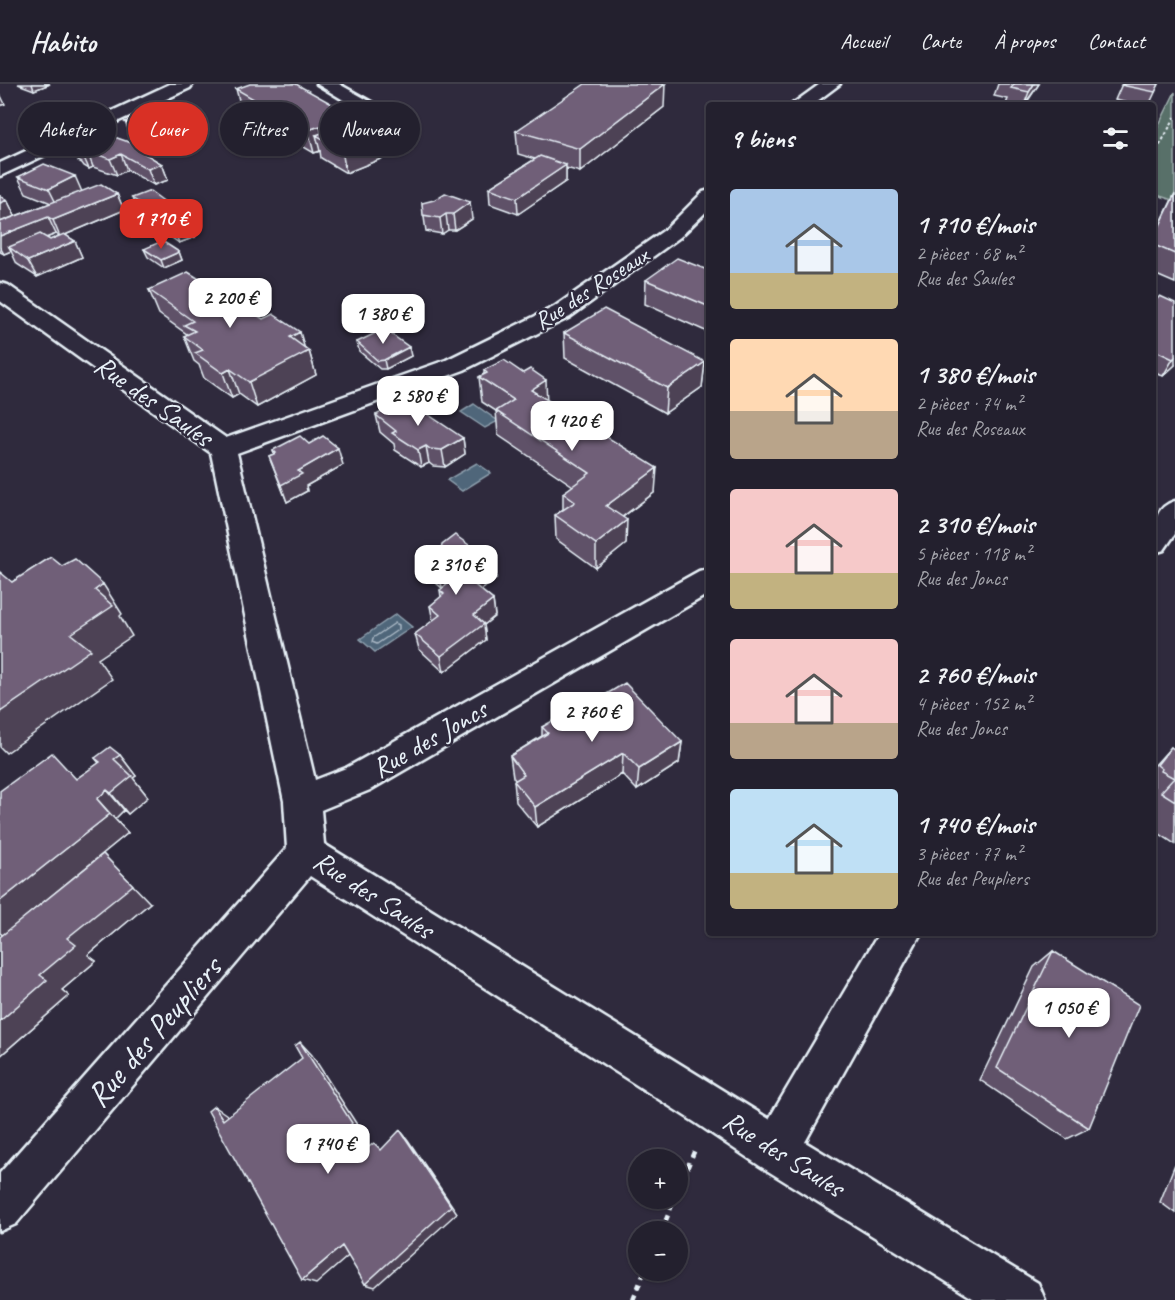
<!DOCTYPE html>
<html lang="fr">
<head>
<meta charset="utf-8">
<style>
  body { margin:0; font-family:Caveat,sans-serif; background:#2f2d3a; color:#f1f3f6; height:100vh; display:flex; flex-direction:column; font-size:22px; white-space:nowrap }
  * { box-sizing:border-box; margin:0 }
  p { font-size:20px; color:#a3a3aa }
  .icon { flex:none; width:33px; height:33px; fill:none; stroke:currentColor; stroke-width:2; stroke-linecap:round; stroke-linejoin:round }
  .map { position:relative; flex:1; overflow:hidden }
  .side { position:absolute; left:706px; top:18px; width:450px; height:834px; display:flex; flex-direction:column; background:#23202e; border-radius:6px; box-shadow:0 2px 4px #0004,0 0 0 2px #403e4a }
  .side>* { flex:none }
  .banner { position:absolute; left:18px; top:18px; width:570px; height:54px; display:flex; gap:12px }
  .controls { position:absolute; left:628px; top:1065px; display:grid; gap:12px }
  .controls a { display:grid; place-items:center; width:60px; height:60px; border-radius:50%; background:#23202e; box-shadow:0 2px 4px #0004,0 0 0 2px #403e4a; font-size:30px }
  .price { position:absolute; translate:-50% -51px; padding:0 14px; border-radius:12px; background:#fff; color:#222; font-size:20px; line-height:39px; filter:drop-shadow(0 2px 3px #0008) }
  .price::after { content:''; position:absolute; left:50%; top:36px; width:18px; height:14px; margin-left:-9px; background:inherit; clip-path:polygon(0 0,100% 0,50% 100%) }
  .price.selected { background:#d93025; color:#fff }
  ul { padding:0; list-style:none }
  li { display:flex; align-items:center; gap:18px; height:150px; padding:0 24px }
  li span { display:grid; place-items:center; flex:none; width:168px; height:120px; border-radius:6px; color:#555 }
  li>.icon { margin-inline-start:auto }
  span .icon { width:72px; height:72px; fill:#fffc; stroke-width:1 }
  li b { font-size:26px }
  h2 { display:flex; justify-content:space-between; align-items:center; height:72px; padding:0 24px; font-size:26px }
  .chip { padding:0 21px; border-radius:27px; background:#23202e; box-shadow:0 2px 4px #0004,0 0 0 2px #403e4a; font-size:21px; line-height:54px }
  .chip.selected { background:#d93025; color:#fff }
  header { display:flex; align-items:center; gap:36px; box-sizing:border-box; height:84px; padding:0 30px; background:#23202e; border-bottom:2px solid #403e4a }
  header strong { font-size:28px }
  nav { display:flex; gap:33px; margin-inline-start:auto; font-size:21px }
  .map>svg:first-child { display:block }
  .green { fill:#596f69; stroke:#a0b0b0; stroke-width:1.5 }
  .water { fill:#4f667a; stroke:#8c9eac; stroke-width:1.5 }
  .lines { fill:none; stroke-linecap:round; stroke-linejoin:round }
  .shore { stroke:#abb9c6; stroke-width:1.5 }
  .minor-casing { stroke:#e8f1f8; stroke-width:5 }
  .major-casing { stroke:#e8f1f8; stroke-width:5 }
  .path-far1 { stroke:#e8f1f8; stroke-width:2; stroke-dasharray:3 3; stroke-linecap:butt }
  .path { stroke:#e8f1f8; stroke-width:4.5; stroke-dasharray:6 6; stroke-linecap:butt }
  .minor { fill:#2f2a3d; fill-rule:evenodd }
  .major { fill:#2f2a3d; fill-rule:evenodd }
  .wall { fill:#5f5167; stroke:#e8f1f8; stroke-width:1.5; fill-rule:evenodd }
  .shaded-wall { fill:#4e4254; stroke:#e8f1f8; stroke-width:1.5 }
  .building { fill:#6f5e78; stroke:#e8f1f8; stroke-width:1.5 }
  .labels { text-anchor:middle; stroke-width:5; stroke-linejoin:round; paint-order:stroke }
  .far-street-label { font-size:24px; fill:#e8f1f8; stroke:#2f2a3d }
  .street-label { font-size:28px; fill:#e8f1f8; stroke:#2f2a3d }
  .near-street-label { font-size:33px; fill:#e8f1f8; stroke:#2f2a3d }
</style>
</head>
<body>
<header>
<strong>Habito</strong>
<nav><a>Accueil</a><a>Carte</a><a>À propos</a><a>Contact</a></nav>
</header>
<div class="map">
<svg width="1175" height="1216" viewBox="0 0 1175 1216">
  <rect width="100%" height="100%" fill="#2f2a3d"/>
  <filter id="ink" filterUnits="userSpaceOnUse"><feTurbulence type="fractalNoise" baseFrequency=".0167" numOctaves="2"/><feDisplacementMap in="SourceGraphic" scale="12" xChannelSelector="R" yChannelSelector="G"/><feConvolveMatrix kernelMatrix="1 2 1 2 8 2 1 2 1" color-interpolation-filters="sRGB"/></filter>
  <g filter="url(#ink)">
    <path class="green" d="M1175,8V117L1154,110V51Z"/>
    <path class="water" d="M474,320L498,337L485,344L461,328Z
      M477,379L491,389L462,407L447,396Z
      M396,530L412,543L375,568L360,555Z"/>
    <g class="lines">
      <path class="shore" d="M395,539L399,541V545L377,560L372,558L373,554Z"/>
      <defs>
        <path id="minor" d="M317,0H339L382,24L385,28L382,32H370Z
          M820,0H840L812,21H791Z
          M710,106V124L680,153L570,233L464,286L237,369L315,696L346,684L699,487L710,484V509L370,706L321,726L324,760L769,1035L879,849H921L805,1058L1038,1199L1045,1216H976L760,1082L696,1039L310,792L16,1140L0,1147V1089L287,764L284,717L211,369L0,217V199L8,201L226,354L446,276L554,223L666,145L703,108Z
          M1175,417V450L1164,466L1154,469C1154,448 1151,424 1175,417Z"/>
        <path id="major" d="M170,0H193L190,4L0,92V79Z"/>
      </defs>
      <use href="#minor" class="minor-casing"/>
      <use href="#major" class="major-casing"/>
      <path class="path-far1" d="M1154,72L1175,33"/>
      <path class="path" d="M678,1106L696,1063
        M661,1148L675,1114
        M633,1216L645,1186"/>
      <use href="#minor" class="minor"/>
      <use href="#major" class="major"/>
    </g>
    <path class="wall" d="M18,0H50L34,6Z
      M998,0H1039L1025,21H1013L1006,20L1008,15L994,12Z
      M1122,0H1159L1149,21H1137L1115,16Z
      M236,5L388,72L346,89L321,74L320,67L314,69L242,27Z
      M664,23L580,88L566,84V97L518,130L490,120L489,104L535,75L518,70L516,47Z
      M125,38L143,42L131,47L128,45Z
      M71,61L143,63L145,70L162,80L168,96L154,101L127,86L117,91L93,83L89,85L84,82L82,79L78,77Z
      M18,93L81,108L117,110L124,126L65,151L75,157L82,173L37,193L17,180L11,167L4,170L0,168V112L7,116L15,132L51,119L26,109ZM56,150L59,152L50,156L46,154Z
      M1175,109V199L1154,190V153Z
      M132,114L189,136L195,153L179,159L138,130Z
      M422,119L472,135L455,146H448L442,150L426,147Z
      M144,165L179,168L182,176L164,184L148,173Z
      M710,187V249L645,220L646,196Z
      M149,206L304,263L309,267L316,291L257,323L239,310L232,314L204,294L199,281L194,277L184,252L188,251L159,230Z
      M1154,218L1175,281L1163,292L1154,287Z
      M564,249L705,278L702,303L665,329L565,274Z
      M357,258L411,272L386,285H380L359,267Z
      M484,286L547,316L655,408L623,433L626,460L596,484L556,455L555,431L563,425V409L573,402L498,351L496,327L482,318L479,293L484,290Z
      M376,331L463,354L465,370L445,383L433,382L429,379L421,383L395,366L394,360L380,348Z
      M309,360L343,381L306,402L307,407L287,418L269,372L274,370L273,366Z
      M425,477L494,479L496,495L481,506L493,516L495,532L484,541L486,556L444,588L419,565L415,550L433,537L430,522L441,513L440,506L446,501L442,504L429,493Z
      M585,623L682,658L679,679L637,706L622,690L537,743L516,718L514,697L515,696L513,693L510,672L542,652V643Z
      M1171,663L1175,666V760L1154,746V682Z
      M120,671L136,692L133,694L148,713L128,730L124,726L115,735L128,749L29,830L150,819L88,871L96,877L62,906L69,912L0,972V853L3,851L0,849L76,695L99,679L95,674Z
      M1053,867L1089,1044L1067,1055L980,996L1034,883Z
      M1175,1080V1129L1160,1118Z"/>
    <path class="shaded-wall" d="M32,0H50L34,6Z
      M665,0L664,23L580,88V65Z
      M1034,0H1039L1024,21L1029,8Z
      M0,12H1L5,20L0,22Z
      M140,34L143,42L131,47L128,39Z
      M320,42L323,54L316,51L320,67L314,69L308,46Z
      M384,49L388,72L346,89L342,66Z
      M87,67L93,83L89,85L82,69Z
      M121,70L127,86L117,91L110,75Z
      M162,80L168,96L154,101L148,85Z
      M566,81V97L518,130L517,114Z
      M75,92L82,108L57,121L49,105Z
      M117,110L124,126L60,153L53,136Z
      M7,116L15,132L0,138V119Z
      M470,118L472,135L455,146L453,130Z
      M446,130L448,146L442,150L440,134Z
      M48,133L56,150L14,166L9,163L11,167L4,170L0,163V152Z
      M189,136L195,153L179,159L173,142Z
      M75,157L82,173L37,193L28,177Z
      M179,168L182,176L164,184L161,176Z
      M300,248L306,269L309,267L316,291L257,323L249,298L290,253Z
      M409,263L411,272L386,285L384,276Z
      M1175,273V281L1163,292L1173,275Z
      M705,278L702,303L665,329L667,304Z
      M230,285L239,310L232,314L223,289Z
      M546,296L547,321L531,306Z
      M463,354L465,370L445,383L442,366Z
      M426,362L429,379L421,383L418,366Z
      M338,364L343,381L306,402L307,407L287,418L281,401L298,387Z
      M657,384L655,408L605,446L606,422Z
      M627,436L626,460L596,484V460Z
      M494,479L496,495L472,513L470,497Z
      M443,485L446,501L442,504L439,487Z
      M103,500L122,530L120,532L132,552L98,575L112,595L6,669L0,663V628L95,506Z
      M493,516L495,532L484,541L486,556L444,588L441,572L474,531Z
      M682,658L679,679L637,706L639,685Z
      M623,669L622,690L537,743L535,723Z
      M120,671L136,692L133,694L148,713L128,730L111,709L114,675Z
      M107,706L124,726L115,735L97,715Z
      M110,730L128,749L3,851L0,849V817Z
      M103,770L150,819L88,871L96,877L62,906L69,912L0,972V937L67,854Z
      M300,958L312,971L363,1050L360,1053L376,1074L366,1065L350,1042Z
      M214,1022L230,1033L223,1036Z
      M400,1046L408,1056L457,1129L375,1203L365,1200Z
      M342,1162L354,1167L316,1200L302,1196Z"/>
    <path class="building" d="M250,0H296L384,49L342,66L316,51L328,47L320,42L308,46L236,5Z
      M585,0H665L580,65L516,47Z
      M1013,0H1034L1029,8L1011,4L1015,0Z
      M1122,0H1159L1155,8L1121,1Z
      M845,17L863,21H842Z
      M139,31L140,34L128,39L125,38Z
      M100,48L143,63L142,68L162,80L148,85L121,70L110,75L87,67L82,69L77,66L80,65L71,61Z
      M540,72L566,81L517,114L489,104Z
      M44,80L75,92L49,105L18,93Z
      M101,100L117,110L53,136L48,133L0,152V138Z
      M150,107L189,136L173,142L132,114Z
      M445,109L470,118L453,130H446L440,134L423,131L422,119L434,116Z
      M1175,110V170L1154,161V154Z
      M0,112L7,116L0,119Z
      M40,150L50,156L64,150L75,157L28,177L9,163Z
      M162,157L179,168L161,176L144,165Z
      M677,174L710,187V223L646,196Z
      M188,188L263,235L273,230L300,248L290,253L309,267L249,298L230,285L223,289L195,269L203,266L184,252L195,247L184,241L193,237L149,206Z
      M1160,212L1175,219V273L1173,275L1154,266V218Z
      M604,225L705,278L667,304L564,249Z
      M384,245L409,263L384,276L378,277L357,258Z
      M504,276L523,289L530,285L546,296L531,306L657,384L606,422L627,436L596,460L555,431L575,418L563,409L590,389L496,327L514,316L479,293L487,289L484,286Z
      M405,315L463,354L442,366L430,365L426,362L418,366L392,349L396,347L376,331Z
      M300,352L309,360L323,352L338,364L298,387L302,390L281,401L269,372L276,369L273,366Z
      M455,451L494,479L470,497L493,516L474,531L484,540L441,572L415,550L440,531L430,522L444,510L440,506L455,495L443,485L439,487L425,477L441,466L442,461Z
      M51,473L62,482L75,475L103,500L95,506L113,522L71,550L91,566L0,628V488L12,498Z
      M625,599L682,658L639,685L623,669L535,723L514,697L524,691L510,672L548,649L542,643L582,620L585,623Z
      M110,663L120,671L114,675L132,692L111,709L107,706L97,715L110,730L0,817V707L52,669L76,695L100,678L95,674Z
      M1171,663L1175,666V717L1161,708L1174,694L1161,687L1162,685L1157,681Z
      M103,770L133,801L67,854L76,861L40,891L47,896L0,937V853Z
      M1053,867L1139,921L1089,1044L997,984Z
      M300,958L352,1039L350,1042L366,1065L374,1059L381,1066L400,1046L451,1122L365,1200L342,1162L302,1196L208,1027L214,1022L223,1036L302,974L295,962Z"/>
  </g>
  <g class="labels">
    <g class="far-street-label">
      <text transform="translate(591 204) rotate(-33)" y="8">Rue des Roseaux</text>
    </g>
    <g class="street-label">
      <text transform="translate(154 316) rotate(35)" y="10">Rue des Saules</text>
      <text transform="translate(429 654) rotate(-30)" y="10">Rue des Joncs</text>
      <text transform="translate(374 810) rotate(33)" y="10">Rue des Saules</text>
      <text transform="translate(784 1069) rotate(32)" y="10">Rue des Saules</text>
    </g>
    <g class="near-street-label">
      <text transform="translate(153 947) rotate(-49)" y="12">Rue des Peupliers</text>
    </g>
  </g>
</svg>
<div class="controls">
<a>+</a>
<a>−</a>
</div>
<b class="price selected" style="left:161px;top:166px">1 710 €</b>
<b class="price" style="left:230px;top:245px">2 200 €</b>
<b class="price" style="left:383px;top:261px">1 380 €</b>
<b class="price" style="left:418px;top:343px">2 580 €</b>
<b class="price" style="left:572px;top:368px">1 420 €</b>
<b class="price" style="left:456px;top:512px">2 310 €</b>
<b class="price" style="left:592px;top:659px">2 760 €</b>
<b class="price" style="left:1069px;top:955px">1 050 €</b>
<b class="price" style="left:328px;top:1091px">1 740 €</b>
<div class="banner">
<a class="chip">Acheter</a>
<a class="chip selected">Louer</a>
<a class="chip">Filtres</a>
<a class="chip">Nouveau</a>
</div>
<section class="side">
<h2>9 biens<svg class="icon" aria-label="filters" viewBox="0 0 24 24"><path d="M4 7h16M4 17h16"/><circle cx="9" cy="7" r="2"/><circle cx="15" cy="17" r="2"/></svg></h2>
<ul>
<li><span style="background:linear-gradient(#a9c7e8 70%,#c2b280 0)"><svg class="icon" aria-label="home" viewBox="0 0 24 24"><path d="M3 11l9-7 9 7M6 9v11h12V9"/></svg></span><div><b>1 710 €/mois</b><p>2 pièces · 68 m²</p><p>Rue des Saules</p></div></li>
<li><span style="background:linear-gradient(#ffd9b3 60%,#b9a48a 0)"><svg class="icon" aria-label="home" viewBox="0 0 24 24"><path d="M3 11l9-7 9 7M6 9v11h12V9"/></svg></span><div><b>1 380 €/mois</b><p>2 pièces · 74 m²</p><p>Rue des Roseaux</p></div></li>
<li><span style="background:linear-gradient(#f6c9c9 70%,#c2b280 0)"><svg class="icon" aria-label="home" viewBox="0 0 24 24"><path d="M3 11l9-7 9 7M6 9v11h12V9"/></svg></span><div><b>2 310 €/mois</b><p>5 pièces · 118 m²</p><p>Rue des Joncs</p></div></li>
<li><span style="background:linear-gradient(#f6c9c9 70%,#b9a48a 0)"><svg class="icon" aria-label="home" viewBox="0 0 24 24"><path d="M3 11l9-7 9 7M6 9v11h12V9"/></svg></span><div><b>2 760 €/mois</b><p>4 pièces · 152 m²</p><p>Rue des Joncs</p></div></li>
<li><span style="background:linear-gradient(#bfe0f5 70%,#c2b280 0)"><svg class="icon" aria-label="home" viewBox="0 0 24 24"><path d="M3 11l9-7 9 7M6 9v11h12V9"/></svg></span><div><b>1 740 €/mois</b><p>3 pièces · 77 m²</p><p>Rue des Peupliers</p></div></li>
</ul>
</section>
</div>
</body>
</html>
